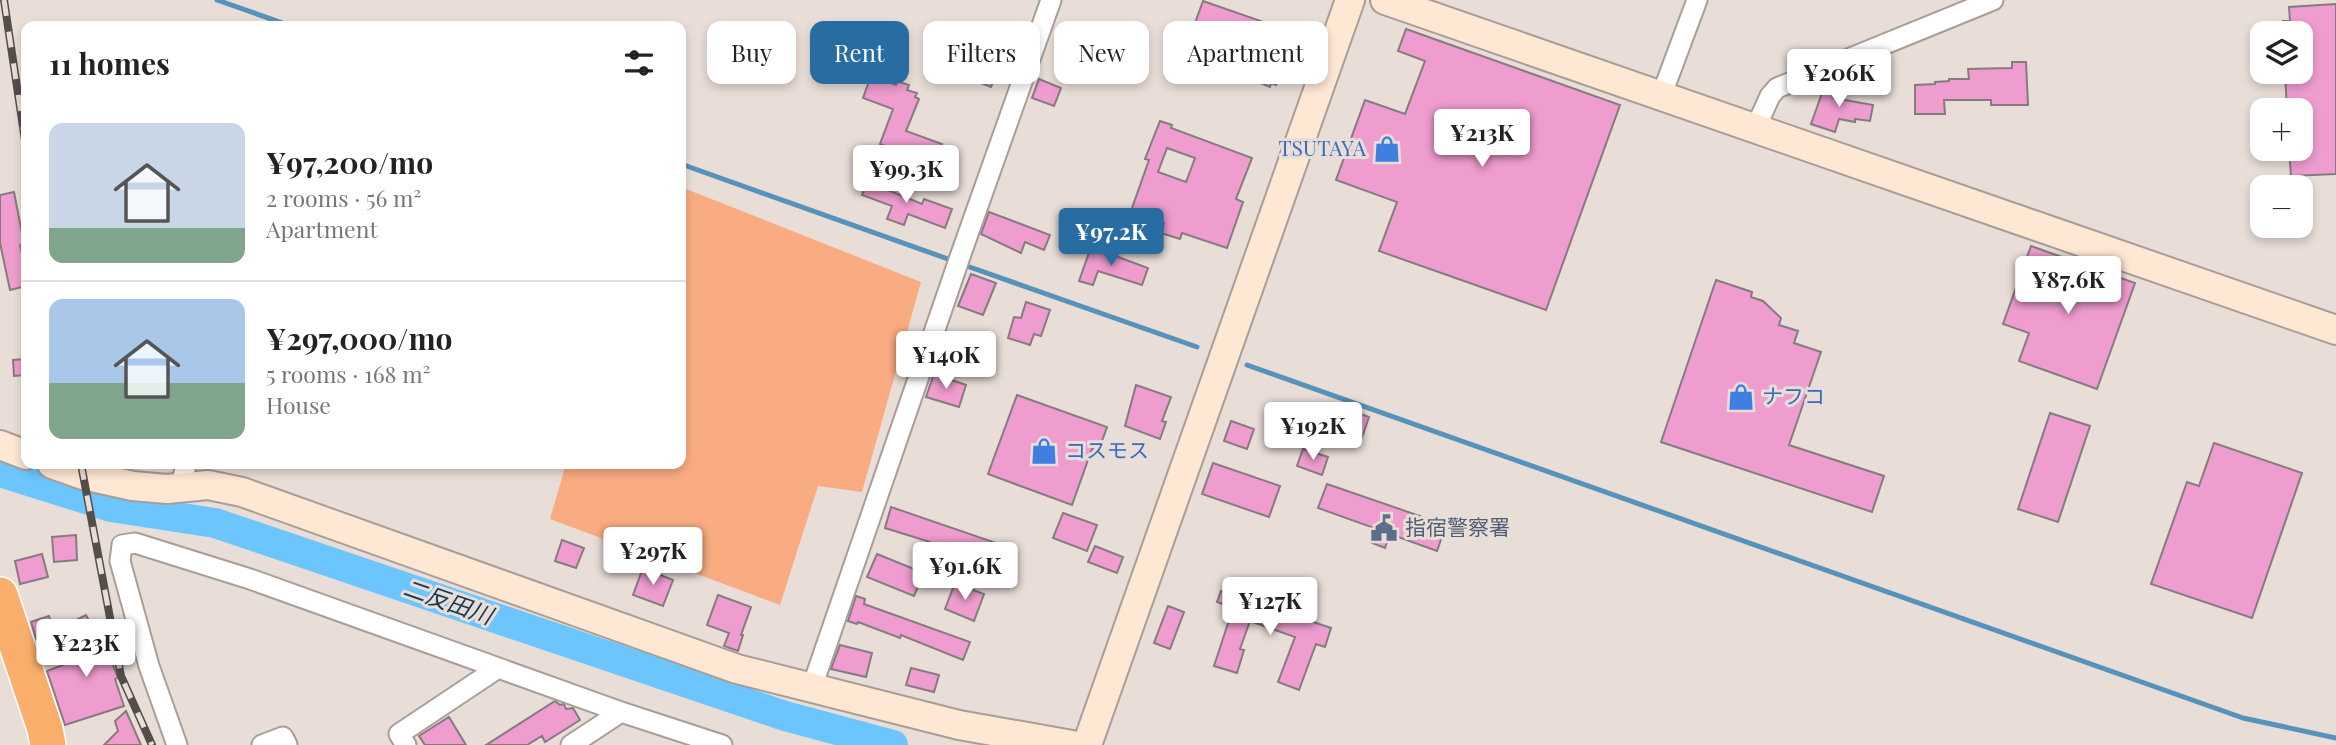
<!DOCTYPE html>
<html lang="en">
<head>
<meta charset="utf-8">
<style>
  body { margin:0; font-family:"Playfair Display","Noto Sans JP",serif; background:#f2f2f2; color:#222; height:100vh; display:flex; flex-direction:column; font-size:26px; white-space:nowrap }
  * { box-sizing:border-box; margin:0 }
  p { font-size:23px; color:#767676 }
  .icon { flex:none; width:38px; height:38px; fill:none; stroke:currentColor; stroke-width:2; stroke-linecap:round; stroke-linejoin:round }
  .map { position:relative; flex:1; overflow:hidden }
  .details { position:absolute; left:21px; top:21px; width:665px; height:448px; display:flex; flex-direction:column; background:#fff; border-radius:14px; box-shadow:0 4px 10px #0003 }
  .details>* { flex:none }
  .top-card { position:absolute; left:707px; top:21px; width:665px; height:63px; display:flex; gap:14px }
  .controls { position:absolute; left:2250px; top:21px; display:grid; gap:14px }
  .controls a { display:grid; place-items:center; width:63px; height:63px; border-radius:14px; background:#fff; box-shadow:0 4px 10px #0003; font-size:35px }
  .price { position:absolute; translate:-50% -60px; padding:0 16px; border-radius:7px; background:#fff; color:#222; font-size:23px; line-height:46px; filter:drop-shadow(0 2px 4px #0008) }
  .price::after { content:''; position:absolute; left:50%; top:42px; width:21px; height:16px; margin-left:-10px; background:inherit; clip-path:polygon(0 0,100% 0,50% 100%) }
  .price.on { background:#286da2; color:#fff }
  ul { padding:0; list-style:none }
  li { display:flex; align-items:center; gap:21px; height:175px; padding:0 28px }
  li+li { border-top:2px solid #e0e0e0 }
  li span { display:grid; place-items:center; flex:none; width:196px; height:140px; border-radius:14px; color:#555 }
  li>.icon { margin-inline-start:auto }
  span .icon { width:84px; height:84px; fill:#fffc; stroke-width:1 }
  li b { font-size:30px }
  h2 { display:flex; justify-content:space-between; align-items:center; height:84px; padding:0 28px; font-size:30px }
  .chip { padding:0 24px; border-radius:14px; background:#fff; box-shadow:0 4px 10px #0003; font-size:24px; line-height:63px }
  .chip.on { background:#286da2; color:#fff }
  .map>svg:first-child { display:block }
  .green { fill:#f9ac81 }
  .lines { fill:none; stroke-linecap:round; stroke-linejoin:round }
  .stream { stroke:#5692b9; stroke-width:5 }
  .river { stroke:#6dc5fd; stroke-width:30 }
  .building { fill:#ef9cce; stroke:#857b80; stroke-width:2; fill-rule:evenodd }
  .street-casing { stroke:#a89d97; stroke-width:23 }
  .secondary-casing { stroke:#a89d97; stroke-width:32 }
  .highway-casing { stroke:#fff; stroke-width:38 }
  .street { stroke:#fff; stroke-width:19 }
  .secondary { stroke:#fee7d3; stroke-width:28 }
  .highway { stroke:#faae6c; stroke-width:35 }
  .rail-casing { stroke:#544e4b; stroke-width:8 }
  .rail { stroke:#e9ddd7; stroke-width:5; stroke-dasharray:16; stroke-linecap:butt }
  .labels { text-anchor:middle; stroke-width:6; stroke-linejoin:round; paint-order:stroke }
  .shop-label { font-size:21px; fill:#366cbe; stroke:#e9ddd7; text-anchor:start }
  .service-label { font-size:21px; fill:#4e5e75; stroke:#e9ddd7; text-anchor:start }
  .water-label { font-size:23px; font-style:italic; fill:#153b52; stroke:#e9ddd7 }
</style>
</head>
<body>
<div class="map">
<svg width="2336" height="745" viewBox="0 0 2336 745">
  <rect width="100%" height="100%" fill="#e9ddd7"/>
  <path class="green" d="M681,187L921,282L862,492L818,486L780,605L550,519L566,464H681Z"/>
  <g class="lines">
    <path class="stream" d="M217,0L291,26
      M681,164L948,259
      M964,265L1197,347
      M1247,365L2243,718L2336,738"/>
    <path class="river" d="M0,472L111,507L215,523L785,716L893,745"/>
  </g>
  <path class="building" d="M1203,1L1295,33L1276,85L1271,83L1270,87L1245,77L1256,49L1249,46L1250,44L1224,35L1210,72L1195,66L1197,61L1183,56Z
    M2336,4V174L2291,176L2289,149H2301V110H2287L2285,72H2301V33H2283V21H2290L2289,7Z
    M1406,29L1620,105L1546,310L1379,251L1397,202L1336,180L1365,100L1405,114L1425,61L1398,51Z
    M1074,42L1098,51L1088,75L1065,66Z
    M962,53L999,67L991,87L955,73Z
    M1874,62L1881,77L1860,86L1853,70Z
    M2012,62H2026L2028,105H1991V100H1944L1945,114H1915V85L1935,84V82L1949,81V79H1969L1968,69L2012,68Z
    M871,76L896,85L897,81L909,85L907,90L917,93L915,97L919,99L906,131L942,144L940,148L947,151L945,157L951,159L945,174L909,160L911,155L880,144L893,109L863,98Z
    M1039,79L1061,88L1054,106L1032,98Z
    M1826,82L1850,90L1834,98L1873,105L1870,121L1855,119V122L1839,119L1835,132L1811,124Z
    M1160,121L1172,125L1171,128L1252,158L1236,199L1243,202L1227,248L1182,233L1180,239L1161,233L1164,223L1131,211L1149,160L1145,159ZM1167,148L1195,158L1186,182L1158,172Z
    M870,176L887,183L885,189L922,204L924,199L952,209L945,228L908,214L904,225L887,219L892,206L862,195Z
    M14,192L24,244L20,245L26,272V286L10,290L0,243V195Z
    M989,212L1050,235L1044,250L1025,242L1021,253L981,234Z
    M2031,246L2135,283L2097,389L2019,361L2029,333L2003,324Z
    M1091,247L1148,268L1142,285L1098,271L1093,285L1079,281Z
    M971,274L996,283L983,315L958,306Z
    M1716,280L1752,292L1751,297L1763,301L1781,318L1779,325L1798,331L1794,343L1821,352L1789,445L1884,476L1872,512L1661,442Z
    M1026,302L1050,310L1041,336L1034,334L1030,345L1008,338L1014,317L1021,318Z
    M26,359V375L14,376L13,360Z
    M934,374L966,385L959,407L926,397Z
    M1136,385L1171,397L1162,421L1166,422L1160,439L1125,426Z
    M1017,395L1107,427L1098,452L1092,449L1072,505L988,474Z
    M1351,410L1369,417L1360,443L1341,436Z
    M2050,413L2090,426L2058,522L2018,509Z
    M1231,421L1254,429L1247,449L1224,441Z
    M2214,443L2302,473L2252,618L2151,584L2187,482L2199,486Z
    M1303,449L1328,457L1322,475L1297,466Z
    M1213,463L1280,486L1269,517L1202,494Z
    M1327,484L1446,525L1437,551L1390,534L1385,548L1372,543L1377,529L1318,508Z
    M891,507L999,544L991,566L930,544V542L885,528Z
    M1063,513L1097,525L1087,551L1053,538Z
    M76,535L77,560L54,562L52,537Z
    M562,540L584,548L576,568L555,561Z
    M1095,546L1123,557L1117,573L1088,562Z
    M42,554L48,577L20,584L15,561Z
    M877,554L924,573L914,596L867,577Z
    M643,568L673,580L663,606L633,595Z
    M955,583L984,594L974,621L945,609Z
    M1221,591L1331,628L1325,647L1316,644L1299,690L1278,682L1295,637L1250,621L1240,649L1244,650L1237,673L1214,666L1233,608L1217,602Z
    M718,595L751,607L741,635H743L738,651L724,646L729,633L707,625Z
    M856,596L865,599L864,604L970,642L963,660L901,635L900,638L858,622L857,624L848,621Z
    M1168,606L1184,612L1170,649L1154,643Z
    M86,615L103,650L106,648L118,678L115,679L124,706L65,725L47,671L84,657L68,624Z
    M49,616L55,633L36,639L31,622Z
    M840,645L872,653L866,677L831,669Z
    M911,668L939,675L934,692L906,685Z
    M555,701L560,705L564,704L566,709L573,708L580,720L545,742L542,736L527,745H486Z
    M126,711L141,745H104L118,731L115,721Z
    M449,717L466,745H425L419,736Z"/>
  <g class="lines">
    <defs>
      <path id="street" d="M1662,94L1697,0
        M1756,127L1770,96L1777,88L1993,0
        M181,487L186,464
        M812,687L962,251L1051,0
        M177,745L149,666L120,561L122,545L135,543L250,579L621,712L722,745
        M262,745L283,737L287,745
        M406,745L399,734L498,668
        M571,745L621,712"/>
      <path id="secondary" d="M1385,0L2336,330
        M0,445L26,455
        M52,464L83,475L133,486L167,489L208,485L242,492L737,669L959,725L1072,745
        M1087,745L1350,0"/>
      <path id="highway" d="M0,595L45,729L48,745"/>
    </defs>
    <use href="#street" class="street-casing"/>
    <use href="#secondary" class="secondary-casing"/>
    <use href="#highway" class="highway-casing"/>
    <use href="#street" class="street"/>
    <use href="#secondary" class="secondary"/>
    <use href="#highway" class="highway"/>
    <defs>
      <path id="rail" d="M4,0L26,147
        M81,464L121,676L152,745"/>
    </defs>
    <use href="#rail" class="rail-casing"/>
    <use href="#rail" class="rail"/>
  </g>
  <defs>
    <symbol id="shop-bare" viewBox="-9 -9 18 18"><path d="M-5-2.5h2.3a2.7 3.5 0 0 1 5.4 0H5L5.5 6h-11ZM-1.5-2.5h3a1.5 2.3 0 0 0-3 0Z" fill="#3f7fe0" stroke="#e9ddd7" stroke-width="2.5" paint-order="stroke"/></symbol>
    <symbol id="civic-bare" viewBox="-9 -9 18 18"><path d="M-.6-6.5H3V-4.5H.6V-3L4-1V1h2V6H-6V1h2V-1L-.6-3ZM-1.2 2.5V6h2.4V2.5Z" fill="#5c6f8a" stroke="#e9ddd7" stroke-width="2.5" paint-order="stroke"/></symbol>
  </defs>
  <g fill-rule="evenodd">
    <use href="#shop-bare" x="1368" y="130" width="38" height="38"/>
    <use href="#shop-bare" x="1722" y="378" width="38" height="38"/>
    <use href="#shop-bare" x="1025" y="432" width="38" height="38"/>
    <use href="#civic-bare" x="1365" y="509" width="38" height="38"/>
  </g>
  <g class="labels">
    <g class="shop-label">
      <text x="1366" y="156" text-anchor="end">TSUTAYA</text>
      <text x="1762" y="404">ナフコ</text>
      <text x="1065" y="458">コスモス</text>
    </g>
    <g class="service-label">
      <text x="1405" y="535">指宿警察署</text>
    </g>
    <g class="water-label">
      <text transform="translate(448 602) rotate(19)" y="8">二反田川</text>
    </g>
  </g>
</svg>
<div class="controls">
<a><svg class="icon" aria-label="layers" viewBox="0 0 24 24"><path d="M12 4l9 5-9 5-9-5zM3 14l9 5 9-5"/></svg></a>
<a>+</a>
<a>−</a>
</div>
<b class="price" style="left:1839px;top:109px">¥206K</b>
<b class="price" style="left:1482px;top:169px">¥213K</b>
<b class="price" style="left:906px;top:205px">¥99.3K</b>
<b class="price on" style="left:1111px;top:268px">¥97.2K</b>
<b class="price" style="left:2068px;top:316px">¥87.6K</b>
<b class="price" style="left:946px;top:391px">¥140K</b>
<b class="price" style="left:1313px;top:462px">¥192K</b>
<b class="price" style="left:653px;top:587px">¥297K</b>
<b class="price" style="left:965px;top:602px">¥91.6K</b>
<b class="price" style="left:1270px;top:637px">¥127K</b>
<b class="price" style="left:86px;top:679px">¥223K</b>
<div class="top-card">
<a class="chip">Buy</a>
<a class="chip on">Rent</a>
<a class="chip">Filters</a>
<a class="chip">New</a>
<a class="chip">Apartment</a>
</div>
<section class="details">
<h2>11 homes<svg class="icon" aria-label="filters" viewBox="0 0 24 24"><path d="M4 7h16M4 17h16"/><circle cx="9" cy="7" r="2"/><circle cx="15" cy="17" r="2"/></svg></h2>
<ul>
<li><span style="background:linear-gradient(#c9d6e8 75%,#7fa58c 0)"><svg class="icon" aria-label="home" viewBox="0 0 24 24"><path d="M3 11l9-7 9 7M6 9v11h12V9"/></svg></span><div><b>¥97,200/mo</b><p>2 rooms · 56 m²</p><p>Apartment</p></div></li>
<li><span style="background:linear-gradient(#a9c7e8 60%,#7fa58c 0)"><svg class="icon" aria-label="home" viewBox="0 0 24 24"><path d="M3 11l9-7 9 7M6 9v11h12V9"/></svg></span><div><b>¥297,000/mo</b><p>5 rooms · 168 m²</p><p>House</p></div></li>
</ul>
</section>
</div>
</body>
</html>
